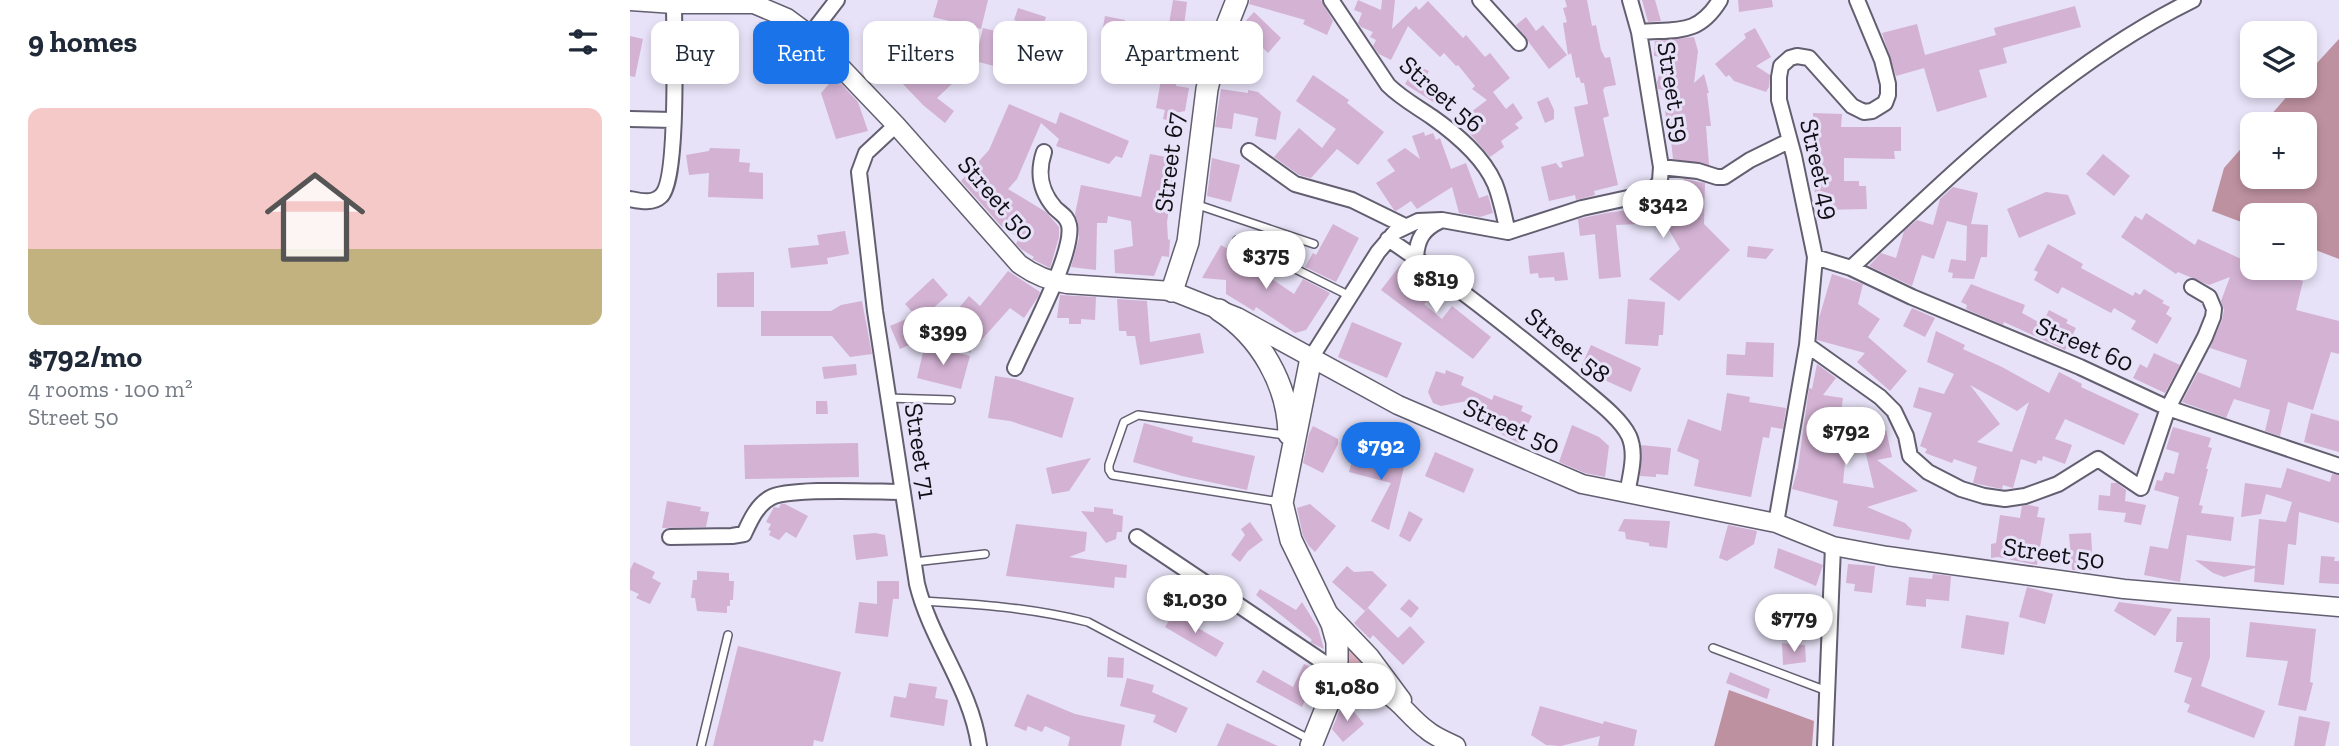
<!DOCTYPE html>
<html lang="en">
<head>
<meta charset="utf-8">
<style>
  body { margin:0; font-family:"Zilla Slab",serif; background:#f2f2f3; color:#1f2937; height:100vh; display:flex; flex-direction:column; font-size:26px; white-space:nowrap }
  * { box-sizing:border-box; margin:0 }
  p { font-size:23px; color:#747a83 }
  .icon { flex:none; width:38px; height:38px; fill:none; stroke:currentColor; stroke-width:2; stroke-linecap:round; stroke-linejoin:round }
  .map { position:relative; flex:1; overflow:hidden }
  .panel { display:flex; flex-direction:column; background:#fff; width:630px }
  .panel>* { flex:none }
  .hud { position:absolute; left:21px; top:21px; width:665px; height:63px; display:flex; gap:14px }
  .tools { position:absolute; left:1610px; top:21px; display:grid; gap:14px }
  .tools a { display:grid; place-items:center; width:77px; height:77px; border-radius:14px; background:#fff; box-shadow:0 4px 10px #0003; font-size:35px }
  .price { position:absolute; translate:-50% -60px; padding:0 16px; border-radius:24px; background:#fff; color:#222; font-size:23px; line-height:46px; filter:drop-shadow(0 2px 4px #0008) }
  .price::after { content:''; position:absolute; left:50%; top:42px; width:21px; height:16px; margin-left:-10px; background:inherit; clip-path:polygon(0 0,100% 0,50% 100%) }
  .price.current { background:#1a73e8; color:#fff }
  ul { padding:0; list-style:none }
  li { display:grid; align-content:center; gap:14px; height:371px; padding:0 28px }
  li span { display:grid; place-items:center; height:217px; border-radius:14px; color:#555 }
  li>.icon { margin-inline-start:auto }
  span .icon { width:126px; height:126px; fill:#fffc; stroke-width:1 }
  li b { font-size:30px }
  h2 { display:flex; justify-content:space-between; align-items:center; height:84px; padding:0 28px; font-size:30px }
  .chip { padding:0 24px; border-radius:14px; background:#fff; box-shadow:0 4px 10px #0003; font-size:24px; line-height:63px }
  .chip.current { background:#1a73e8; color:#fff }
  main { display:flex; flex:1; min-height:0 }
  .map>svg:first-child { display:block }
  .green { fill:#e0b2c1 }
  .forest { fill:#be91a0 }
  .building { fill:#d3b2d3; fill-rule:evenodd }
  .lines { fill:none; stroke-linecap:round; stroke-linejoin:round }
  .service-casing { stroke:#635f70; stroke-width:10 }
  .minor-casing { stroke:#635f70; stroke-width:18 }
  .tertiary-casing { stroke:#635f70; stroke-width:21 }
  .secondary-casing { stroke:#635f70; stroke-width:24 }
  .service { stroke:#fff; stroke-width:7 }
  .minor { stroke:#fff; stroke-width:14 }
  .tertiary { stroke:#fff; stroke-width:18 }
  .secondary { stroke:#fff; stroke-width:21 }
  .labels { text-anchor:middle; stroke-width:6; stroke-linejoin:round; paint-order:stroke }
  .street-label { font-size:26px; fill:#110f16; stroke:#e7e2f7 }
</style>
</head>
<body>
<main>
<section class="panel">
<h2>9 homes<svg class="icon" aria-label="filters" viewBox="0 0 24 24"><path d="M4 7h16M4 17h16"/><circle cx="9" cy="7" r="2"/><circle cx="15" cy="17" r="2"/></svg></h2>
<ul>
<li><span style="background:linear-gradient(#f6c9c9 65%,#c2b280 0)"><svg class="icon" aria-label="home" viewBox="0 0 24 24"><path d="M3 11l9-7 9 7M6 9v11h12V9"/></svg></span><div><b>$792/mo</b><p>4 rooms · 100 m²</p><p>Street 50</p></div></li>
</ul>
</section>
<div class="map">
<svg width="1709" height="746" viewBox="0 0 1709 746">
  <rect width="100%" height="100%" fill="#e7e2f7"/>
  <path class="green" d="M720,641L748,681L734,676L714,677Z"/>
  <path class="forest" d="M1709,39V259L1675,246V215H1622V226L1582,211L1594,168L1622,136V177H1675V124H1633L1666,86H1675V76Z
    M1099,690L1184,721L1182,746H1084Z"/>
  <path class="building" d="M308,0H358L351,29L303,17Z
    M543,0L557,2L554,26L539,24Z
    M620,0H691L703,21L697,35L673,24L675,20L619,4Z
    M728,0L751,10L752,0H765L762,29L786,6L789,10L798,1L833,38L836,35L855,57L860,53L880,78L863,92L876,109L883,103L893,118L885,124L889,128L871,141L874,147L860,157L829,121L857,100L842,89L845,86L828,65L826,66L814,53L810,57L778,26L761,60L749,54L743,46L746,40L740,37L743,32L731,27L728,23L732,13L724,10Z
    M935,0H957L962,26L966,25L971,50L975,58L980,57L986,85L975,87L973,90L979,116L973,118L988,185L964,191L965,195L946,200L945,195L919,201L911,167L926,163L930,168L933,167L931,162L954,156L944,107L958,104L954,83H951L949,77L946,78L941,53L938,55L933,23L937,22L933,8L937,7Z
    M1012,0H1025L1031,21L1018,22Z
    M1108,0H1142L1143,7L1109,12Z
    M1445,6L1451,27L1373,48L1377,63L1349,70L1357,97L1307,112L1294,68L1266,76L1252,33L1287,24L1295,55L1366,35L1364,28Z
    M388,8L416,17L412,29L384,20Z
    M624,12L651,38L638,53L630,45L625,51L621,48L619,50L616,48L610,54L603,47L611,26Z
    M475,16L495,20L491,41L471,38Z
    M896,17L906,31L913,25L937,55L919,69L886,25Z
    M353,28L387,36L379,70L345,61Z
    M1125,28L1141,57L1126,66L1140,75L1139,87L1136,92L1104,81L1099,75L1096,77L1085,64L1116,38L1114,34Z
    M277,33L324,82L307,98L324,111L315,123L293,105L250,60Z
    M0,36L13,39L5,77L0,76Z
    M1064,37L1068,51L1064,83L1074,74L1079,93H1077L1081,126H1076L1079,165L1043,159L1040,131H1038L1035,111L1042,110L1039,91L1028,89L1027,82L1034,57L1024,56L1025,41Z
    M512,49L546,54L545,58L549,62L546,86L559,88L555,111L545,113L544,122L533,119L535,110L526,108L532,74L508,70Z
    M786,66L799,71L795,78L813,91L805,103L775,84Z
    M683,75L719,100L717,103L754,132L728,165L707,149L681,178L669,175L644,157L669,128L692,148L706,129L666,101Z
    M205,77L228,102L238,131L206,139L191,93Z
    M591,89L618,93V90L628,92L651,112L646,140L625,136L628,118L604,113L602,129L585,127Z
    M918,97L924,110V119L915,123L907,102Z
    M379,104L426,124L430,112L499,141L492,158L486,156L479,164L426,146L429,139L411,123L387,179L378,189L416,212L429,227V237L420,268L402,259L404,257L391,249L386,244L389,238L372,227L331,181L359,150Z
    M1183,113L1212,114L1211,127H1271V151H1264L1265,159L1214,158V181H1229V186H1236L1237,209L1189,210L1188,197L1185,198L1184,176H1182V160H1186L1187,129H1183Z
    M794,132L795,136L803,133L806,140L810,138L821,169L836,163L849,198L858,195L863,213L850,217L829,213L822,187L787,209L781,201L766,211L764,210L746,183L765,171L757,160L775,148L790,159L782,136Z
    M80,148L110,149L109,162L120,163L119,172L133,173V199L78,197L79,173L59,175L56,155L79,151Z
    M520,154L547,159L537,222L538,240L540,239L539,257L532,256L524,276L485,273L484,250L503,246L501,221L478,216L477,223H467L466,270L441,267L449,238L448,223L445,214L451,185L511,197Z
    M1473,154L1500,176L1484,196L1456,174Z
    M582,158L610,165L601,202L577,196Z
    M1054,179L1075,183L1074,224L1100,250L1049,301L1019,279L1050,249L1039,230L1033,231V223L986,225L991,277L969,279L965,234L950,236L948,219L976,213L999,210V208L1024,201H1030V204H1053Z
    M1323,187L1348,193L1341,224L1358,225L1357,257H1351L1344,279L1322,278L1323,273L1318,272L1321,259L1336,261L1337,226L1317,221L1304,259L1292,255L1282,286L1239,266L1251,253L1266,258L1274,231L1287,220L1303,225L1310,199Z
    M1416,192L1438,195L1446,214L1389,238L1377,209Z
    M1516,213L1565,245L1568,239L1622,264V268H1632L1642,273L1673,281L1666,310L1709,321V354L1701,352L1683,410L1658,402L1650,436L1635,431L1640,410L1604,399L1596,418L1552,402L1568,372L1610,388L1617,360L1580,348L1592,320L1594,310L1591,301L1600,277L1579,285L1548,272L1546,274L1491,237L1505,216L1512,220Z
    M703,224L729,238L706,282L675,267L683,253L686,255Z
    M215,231L219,254L197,258L198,264L161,268L158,248L189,245L187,235Z
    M1418,244L1453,264L1451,268L1503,296L1505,292L1510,295L1514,289L1534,301L1532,303L1540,307L1536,314L1542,318L1527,344L1501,329L1506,321L1484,308L1481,313L1438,290L1432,287L1428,294L1404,280L1408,272L1404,270Z
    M591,245L644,276L642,279L664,294L673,279L700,293L676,330L665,333L626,307L624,311L596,294V280L572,278Z
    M1118,246L1135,248L1144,249L1136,259L1117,257Z
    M934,252L938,280L925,281L924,277L909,278L908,273L900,274L898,256Z
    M771,264L783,274L778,280L791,290L788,293L797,301L794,304L812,319L822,306L861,337L843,359L751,290Z
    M378,271L410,292L408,297L394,318L380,308L346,346H342L340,353L319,334L334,317L327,310L339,296L350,306Z
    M124,272V307H87V273Z
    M1202,274L1233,284L1228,304L1250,319L1238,337L1277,371L1260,391L1227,362L1235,353L1187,340L1189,318Z
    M303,278L318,295L283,326L290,340L270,349L260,326L285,315L275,304Z
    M1341,284L1395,305L1392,313L1412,324L1419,310L1438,320L1436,323L1446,328L1435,350L1374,322L1373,325L1336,309L1337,305L1331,302Z
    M430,295L466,297L465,320L451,319V324H439V318H427Z
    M487,299L517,301L520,342L570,333L574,353L510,365L505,336H497L496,331H489Z
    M998,299L1035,302L1033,335H1029L1028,346L995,344Z
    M232,301L242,354L220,357L202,336H131V311H201L211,305Z
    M1282,308L1305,318L1295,337L1273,326Z
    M722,322L772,343L757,378L708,357Z
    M1306,331L1335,345L1333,349L1372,367L1419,393L1429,372L1452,384L1451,387L1509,414L1494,445L1435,419L1425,439L1442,445L1435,464L1413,456L1412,461L1408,460L1406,464L1391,459L1383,488L1373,485L1372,489L1343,483L1347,467L1324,459L1322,463L1295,453L1297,449L1290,446L1302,413L1283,407L1289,387L1314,394L1324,374L1297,362ZM1340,385L1387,411L1399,402L1382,452L1347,442L1370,424Z
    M1116,342L1144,343L1143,377L1096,375L1097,354L1115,355Z
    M295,344L340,356L331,389L287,378Z
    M961,345L1011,368L1001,392L950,369Z
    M1524,353L1550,365L1535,393L1503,378L1510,364L1517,368Z
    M226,364L227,375L194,379L192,367Z
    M1187,364L1206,378L1193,395L1213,398L1207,440L1217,441L1213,483L1244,488L1230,429L1246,425L1247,432L1256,430L1262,457L1247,460L1288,491L1237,507L1275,523L1282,530L1279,540L1203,526L1208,501L1162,489L1168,467L1179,388L1182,389Z
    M816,370L834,377L831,385L862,400L864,395L893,406L891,411L902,416L889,443L831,414L837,401L811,406L803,403L798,392L806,371L815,374Z
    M365,376L385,379L444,398L432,438L380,421L358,418Z
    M1097,393L1120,397L1119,402L1156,408L1153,429L1141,427L1139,438L1133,437L1121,497L1064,486L1069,460L1047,451L1058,419L1091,431Z
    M186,401H197L198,414H186Z
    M1681,413L1709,421V452L1674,442Z
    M514,423L563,437L562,442L625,456L617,490L552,476L503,462Z
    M942,425L969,437L979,446L975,477L955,473L929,462Z
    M683,426L708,439V444L693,473L673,463L679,434Z
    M1543,427L1581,438L1578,447L1582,448L1576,469H1578L1569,505L1573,506L1571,513L1604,517L1601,541L1557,535L1550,582L1514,575L1520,546L1538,549L1549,497L1524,490L1527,480L1532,481L1535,472L1544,474L1549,453L1536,449Z
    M228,443L229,477L115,479L114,445Z
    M1011,445L1041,448L1038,475L1026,474V477L1010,476Z
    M725,450L775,463L759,530L741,521L761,483L719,472Z
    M805,452L844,469L834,493L795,476Z
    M461,458L439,491L422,494L416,468Z
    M1657,468L1700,482L1702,474L1709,475V523L1669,512L1666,545L1658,544L1654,585L1624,582L1625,568L1594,577L1583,573L1565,560L1625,566L1629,519L1656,522L1662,502L1636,494L1631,514L1611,517L1615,483L1651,488Z
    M1481,483H1487L1496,490L1495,501L1516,505L1511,525L1494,522L1496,513L1468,510L1469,495L1480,496Z
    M37,501L71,507L70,511L79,512L76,527L32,528Z
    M151,504H155L178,516L166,538L156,532L149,540L139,535L141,531L138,530L141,524L136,522L144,507L149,508Z
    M680,504L706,526L685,552L679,546L673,536L667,508Z
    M1398,505L1409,507L1407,517L1415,518L1407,565L1368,557L1361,558V544L1366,543L1370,515L1390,518L1392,506Z
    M464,507L483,509V514L493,516L492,532H487L486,539L476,543L451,511L464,512Z
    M779,511L793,519L780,542L769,536Z
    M994,519L1040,521L1037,548L1019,546V543L996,539L995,532L988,531Z
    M620,522L633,540L618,551L610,562L601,555L615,535L611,529Z
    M386,524L457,532L455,551L439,557L497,565L496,578L485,577L484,588L376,576Z
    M1098,525L1127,531L1124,544L1097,561L1089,558Z
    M245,533L255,535L258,556L226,560L223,535Z
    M1461,533L1463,570H1442L1439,534Z
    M1148,548L1193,565L1186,586L1144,568Z
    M1691,556L1705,557L1704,561H1709V584L1689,583Z
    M4,562L25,572L22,578L31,583L20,604L6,598L9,594L0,590V570Z
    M1218,564L1245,566L1242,593L1224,591L1225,584L1216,583Z
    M717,566L724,572L742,571L757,585L735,611L702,582Z
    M67,571L99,573V581H104L103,600H100V606H97V613L67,611L65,598H61L63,580H67Z
    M1303,574L1321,576L1319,601L1296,599V607L1276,605L1279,577L1302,579Z
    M247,581H269V599H263L258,637L225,633L229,602L247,604Z
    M1397,587L1423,594L1415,624L1389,617Z
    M630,589L666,610L672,602L688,628L694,649L680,642L682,640L626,595Z
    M779,599L789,608L781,618L770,609Z
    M1489,602L1542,609L1525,636L1484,611Z
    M738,608L768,638L780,626L795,642L773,665L743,635L740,639L724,623Z
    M543,614L594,643L586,657L535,627Z
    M1336,615L1379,622L1374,655L1331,648Z
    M1547,617L1580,618V657L1571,686L1635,711L1624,738L1557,712L1560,705L1554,702L1562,678L1544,672L1553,642H1546Z
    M1620,622L1686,629L1680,682L1683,683L1676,711L1648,705L1658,661L1616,657Z
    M1152,643L1175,645L1176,662L1153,665Z
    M108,646L211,672L193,742L184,740L183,746H83Z
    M478,657L494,658L493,678L477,677Z
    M674,664L689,671L672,707L626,682L633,670L663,687Z
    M1100,672L1140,689L1137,699L1096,683Z
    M497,678L524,685L522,692L558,708L546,733L523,722L526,715L490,706Z
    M279,683L307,687L305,698L318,700L314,726L260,717L264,696L276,698Z
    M397,694L445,714L495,725L491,746H438L440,737L415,726L412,732L398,726L396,731L384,726Z
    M716,702L734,724L713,742L702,729L712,705Z
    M910,706L973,724L974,721L1007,730L1004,746H968L970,736L931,746L916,745L901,735Z
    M1669,716L1700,722L1695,746H1664Z
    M597,723L648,746H587Z"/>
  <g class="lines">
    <defs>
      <path id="service" d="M565,204L684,244
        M607,240L720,296
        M258,398L321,400
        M650,502L482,475L479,470V465L494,422L508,415L655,435
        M284,562L355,554
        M292,601C348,604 403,608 458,622L679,739
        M1083,648L1197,691
        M71,746L98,635"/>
      <path id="minor" d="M701,0L758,85C771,98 786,106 802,117C826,134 853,156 865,184C871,199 874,216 878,232
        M850,0L889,43
        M1009,32C1047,29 1068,36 1090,0
        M180,35L207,0
        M0,119L43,120
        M266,125L236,153L229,172L245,311L287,584C301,641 341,688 349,746
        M619,151L665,184L722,200L775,226
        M1031,167L1068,171L1087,177H1094L1120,160L1159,141
        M0,199C10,201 23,204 31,196C49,180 44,35 44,4
        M758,239C824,283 885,332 946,383C962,397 990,417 999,436C1007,454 1000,476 997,494
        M1185,257L1221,268L1282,297L1450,367L1538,408L1709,466
        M786,258C787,239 793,229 810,221
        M1221,268C1328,169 1431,65 1563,0
        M1177,345L1250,397L1264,411L1276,436L1280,456L1298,472L1331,489L1354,496L1375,499L1395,496L1428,484L1468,459L1511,488L1538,408L1575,337L1583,317L1584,309L1579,297L1562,287
        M681,358L748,252L765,232L788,221L812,220L878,232L952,208L1016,194L1023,191L1030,181L1031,167L1009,32L1000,0
        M385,368C398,338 445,252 439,225C437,216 431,214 425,208C410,191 407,173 414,152
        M1146,523L1177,345L1185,257L1164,156L1149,100V77L1151,66L1160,58L1167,56L1179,58L1222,106L1234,112L1242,111L1255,103L1258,95V84L1252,60L1227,0
        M40,537L102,536L114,534C120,521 127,505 140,498C158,487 247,492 273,492
        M507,537L708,672
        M1195,746L1203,546"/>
      <path id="tertiary" d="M0,1L44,4H124L157,18L180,35L266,125L389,264C404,275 418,281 437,284L542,291L607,317L768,405L952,484L1146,523L1203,546L1257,556L1494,589L1709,607
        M700,615L740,657L772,700
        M700,700C708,692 717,688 729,688C765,687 772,712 797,730C805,737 816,741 826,746"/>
      <path id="secondary" d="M542,291L558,242L577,89L585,56L607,0
        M589,310C630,336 658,384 659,434
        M681,358L652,503L661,540L702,624L707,642V681L681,746"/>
    </defs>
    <use href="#service" class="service-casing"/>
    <use href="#minor" class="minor-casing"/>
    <use href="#tertiary" class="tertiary-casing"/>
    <use href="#secondary" class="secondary-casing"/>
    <use href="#service" class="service"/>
    <use href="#minor" class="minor"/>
    <use href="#tertiary" class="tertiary"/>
    <use href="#secondary" class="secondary"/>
  </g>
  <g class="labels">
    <g class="street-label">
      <text transform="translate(1044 92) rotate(81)" y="9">Street 59</text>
      <text transform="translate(812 94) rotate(41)" y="9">Street 56</text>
      <text transform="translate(539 162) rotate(-83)" y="9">Street 67</text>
      <text transform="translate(1190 169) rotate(77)" y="9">Street 49</text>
      <text transform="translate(367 198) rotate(49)" y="9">Street 50</text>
      <text transform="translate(1455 344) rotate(23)" y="9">Street 60</text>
      <text transform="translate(938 345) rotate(40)" y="9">Street 58</text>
      <text transform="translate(882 426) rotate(24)" y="9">Street 50</text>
      <text transform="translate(291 451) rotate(81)" y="9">Street 71</text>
      <text transform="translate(1424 553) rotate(8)" y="9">Street 50</text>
    </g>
  </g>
</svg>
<div class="tools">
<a><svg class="icon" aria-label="layers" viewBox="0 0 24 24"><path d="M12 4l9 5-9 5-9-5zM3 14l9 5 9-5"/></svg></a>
<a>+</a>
<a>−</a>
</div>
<b class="price" style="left:1033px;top:240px">$342</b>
<b class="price" style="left:636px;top:291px">$375</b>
<b class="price" style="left:806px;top:315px">$819</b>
<b class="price" style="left:313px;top:367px">$399</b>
<b class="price" style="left:1216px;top:467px">$792</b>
<b class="price current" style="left:751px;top:482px">$792</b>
<b class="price" style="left:565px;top:635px">$1,030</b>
<b class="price" style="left:1164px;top:654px">$779</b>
<b class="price" style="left:717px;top:723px">$1,080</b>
<div class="hud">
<a class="chip">Buy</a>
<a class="chip current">Rent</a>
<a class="chip">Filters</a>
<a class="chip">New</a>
<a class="chip">Apartment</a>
</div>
</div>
</main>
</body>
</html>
